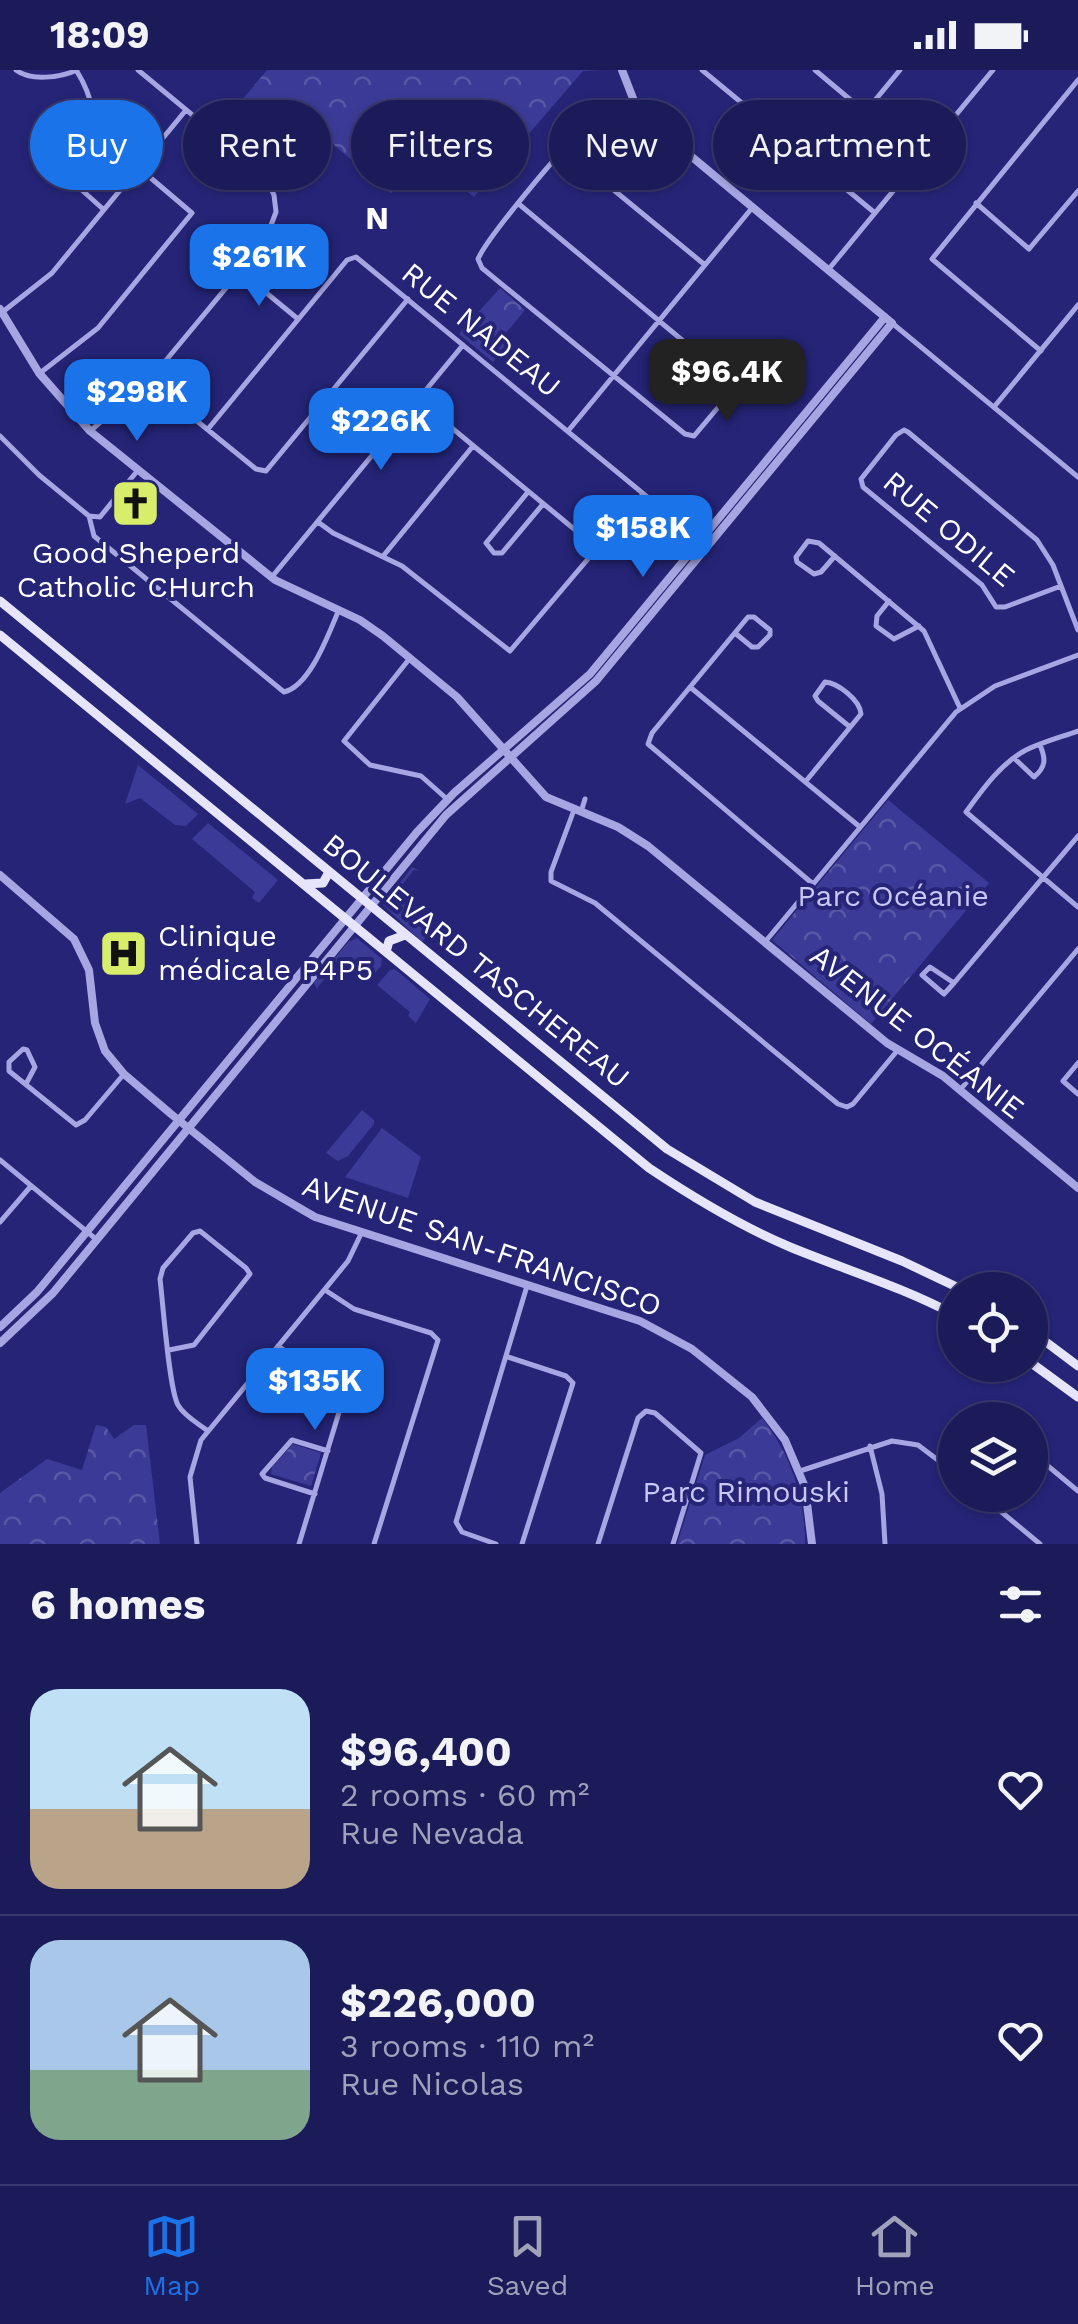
<!DOCTYPE html>
<html lang="en">
<head>
<meta charset="utf-8">
<style>
  body { margin:0; font-family:"Work Sans",sans-serif; background:#292862; color:#f1f3f6; height:100vh; display:flex; flex-direction:column; font-size:38px; white-space:nowrap }
  * { box-sizing:border-box; margin:0 }
  p { font-size:32px; color:#a0a1ba }
  .icon { flex:none; width:55px; height:55px; fill:none; stroke:currentColor; stroke-width:2; stroke-linecap:round; stroke-linejoin:round }
  .map { position:relative; height:1474px; overflow:hidden }
  .panel { display:flex; flex-direction:column; background:#1c1b59; flex:1 }
  .panel>* { flex:none }
  .guide { position:absolute; left:30px; top:30px; width:1020px; height:90px; display:flex; gap:20px }
  .tools { position:absolute; left:938px; top:1202px; display:grid; gap:20px }
  .tools a { display:grid; place-items:center; width:110px; height:110px; border-radius:50%; background:#1c1b59; box-shadow:0 2px 8px #0004,0 0 0 2px #3a396f; font-size:50px }
  .price { position:absolute; translate:-50% -85px; padding:0 22px; border-radius:20px; background:#1a73e8; color:#fff; font-size:32px; line-height:65px; filter:drop-shadow(0 2px 5px #0008) }
  .price::after { content:''; position:absolute; left:50%; top:60px; width:30px; height:22px; margin-left:-15px; background:inherit; clip-path:polygon(0 0,100% 0,50% 100%) }
  .price.on { background:#222; color:#fff }
  ul { padding:0; list-style:none }
  li { display:flex; align-items:center; gap:30px; height:250px; padding:0 30px }
  li+li { border-top:2px solid #3a396f }
  li span { display:grid; place-items:center; flex:none; width:280px; height:200px; border-radius:30px; color:#555 }
  li>.icon { margin-inline-start:auto }
  span .icon { width:120px; height:120px; fill:#fffc; stroke-width:1 }
  li b { font-size:42px }
  h2 { display:flex; justify-content:space-between; align-items:center; height:120px; padding:0 30px; font-size:42px }
  .tag { padding:0 35px; border-radius:45px; background:#1c1b59; box-shadow:0 2px 8px #0004,0 0 0 2px #3a396f; font-size:35px; line-height:90px }
  .tag.on { background:#1a73e8; color:#fff }
  .status { display:flex; justify-content:space-between; align-items:center; height:70px; padding:0 50px; background:#1c1b59; direction:ltr }
  .status svg { height:28px; fill:currentColor }
  .tab-bar { display:flex; justify-content:space-around; align-items:center; height:140px; border-top:2px solid #3a396f; background:#1c1b59; font-size:28px; color:#a0a1ba }
  .tab-bar a { display:grid; justify-items:center; gap:5px }
  .tab-bar .on { color:#1a73e8 }
  .map>svg:first-child { display:block }
  .green { fill:#3b3b97 }
  .park { fill:url(#park-crowns) }
  .lines { fill:none; stroke-linecap:round; stroke-linejoin:round }
  .minor { stroke:#a6a6e3; stroke-width:5 }
  .tertiary { stroke:#a6a6e3; stroke-width:8 }
  .primary { stroke:#e6e5fc; stroke-width:9 }
  .labels { text-anchor:middle; stroke-width:8; stroke-linejoin:round; paint-order:stroke }
  .street-label { font-size:30px; fill:#fff; stroke:#252477 }
  .poi-label { font-size:30px; fill:#fff; stroke:#252477 }
  .park-label { font-size:30px; fill:#c8c8f3; stroke:#252477 }
  .neighbourhood-label { font-size:32px; font-weight:bold; fill:#fff; stroke:#252477 }
</style>
</head>
<body>
<div class="status"><b>18:09</b><svg viewBox="0 0 49 12"><path d="M0 12V9h3v3zM5 12V6h3v6zM10 12V3h3v9zM15 12V0h3v12zM26 1h20v11H26zM47 4h2v5h-2z"/></svg></div>
<div class="map">
<svg width="1078" height="1474" viewBox="0 0 1078 1474">
  <defs>
    <pattern id="park-crowns" width="20" height="18" patternUnits="userSpaceOnUse" patternTransform="scale(2.5)"><rect width="20" height="18" fill="#3b3b97"/><path d="M2 6a3 3 0 1 1 6 0M12 15a3 3 0 1 1 6 0" fill="none" stroke="#5858a7"/></pattern>
  </defs>
  <rect width="100%" height="100%" fill="#252477"/>
  <path class="green" d="M138,695L198,744L186,756L175,755L140,728L125,734Z
    M208,753L278,810L259,833L252,828L255,822L192,769Z
    M412,797L420,801L414,800L398,820L402,824L398,829L434,859L422,872L383,835Z
    M357,868L382,889L381,896L369,910L371,905L351,887L345,891L341,889L317,918L319,923L314,913L348,872Z
    M395,899L430,929L416,953L408,946L410,942L377,915L390,900Z
    M362,1040L374,1050V1054L348,1086L338,1091L326,1083Z
    M382,1058L421,1087L408,1128L345,1107Z"/>
  <path class="park" d="M267,0H603L583,1L474,127L423,88L391,123L297,44L258,92L218,59Z
    M500,218L525,240L505,264L511,270L493,292L459,264Z
    M888,730L989,813L871,954L772,870Z
    M762,1348C791,1385 805,1427 805,1474H677L705,1385L739,1368Z
    M96,1355L106,1357L114,1369L134,1355H146L160,1474H0V1423L47,1389L82,1400Z
    M293,1374L321,1383L311,1416L271,1404L272,1397Z"/>
  <g class="lines">
    <path class="minor" d="M16,0C30,11 60,8 77,0
      M76,0C91,23 101,59 91,86C87,96 79,104 74,113L103,139
      M702,0L875,143
      M815,0L865,42
      M565,80L705,195
      M820,97L900,0
      M976,133L1029,179L1078,121
      M520,135L730,310L731,322L694,366L685,364L482,198L478,189C487,168 561,79 580,63C596,51 616,41 634,31
      M828,200L993,0
      M241,202L298,249
      M0,244L52,203L186,40
      M892,253L1078,407
      M1041,281L932,189L1078,10
      M40,303L98,258L192,143L139,98
      M149,312L256,399L266,401L408,229
      M418,330L597,478
      M994,337L1078,235
      M208,359L347,190L356,187L708,477
      M90,361L148,312L265,171L276,142L274,125L264,104L138,0
      M568,361L752,138
      M0,366L39,405L89,446L94,466L284,622C310,616 328,565 338,542
      M528,422L486,473L494,483H502L543,434
      M89,446L100,447L138,400
      M318,452L333,463L402,496L510,581L643,424
      M384,485L473,376
      M835,486L821,502L814,504L797,492L796,487L808,471L819,473L924,561L960,638
      M271,508L463,275
      M1061,516L1005,537H996L982,515L863,417L861,409L896,365L904,360L908,362L1037,470L1053,495L1078,560
      M889,531L877,546L876,556L894,569L919,556
      M735,563L752,577H758L770,565V560L754,547H748L652,663L648,674L813,814
      M410,588L344,671L370,695L421,706L447,729
      M690,617L860,757
      M1078,661C1061,667 1042,672 1026,680C1001,693 982,720 966,742L1078,837
      M1014,688L1034,707C1046,697 1046,689 1040,675
      M806,711L861,644C860,630 838,613 825,612L815,626L818,631L850,657
      M574,740L551,802V811L595,833L838,1034L847,1037L853,1034L897,981
      M581,742L585,729
      M765,872L956,642L995,616L1078,585
      M954,913L930,897L922,905L944,924L954,913L1078,766
      M1078,993L1063,1011L1078,1024
      M26,1014L35,997L27,980L23,979L9,992V1001L76,1055L85,1050L124,1004
      M960,1020L1078,879
      M0,1090L97,1170
      M0,1152L31,1116
      M325,1220L354,1239L431,1263L438,1270L374,1474
      M278,1276L312,1299L347,1316L299,1474
      M169,1280L194,1275L250,1204L246,1198L200,1161L193,1163L163,1198L160,1209C163,1233 169,1319 178,1335C184,1346 199,1354 208,1361
      M508,1287L566,1306L573,1313L522,1474
      M985,1343L993,1350
      M870,1376L882,1424L885,1474
      M1030,1381L1078,1421
      M800,1401L892,1371L918,1375L955,1403
      M315,1424L265,1408L262,1404L292,1370L328,1381
      M981,1425L1040,1474
      M197,1474L190,1407L201,1370L348,1191L361,1164
      M496,1474L462,1462L456,1452L527,1216
      M598,1474L638,1348L646,1341L655,1343L701,1383L673,1474"/>
    <path class="tertiary" d="M0,239L39,303L90,361L275,510L360,550L383,566L457,627L546,727L618,757L648,776L887,973L943,1006L1078,1118
      M0,805L74,869L89,900L95,953L105,981L124,1004L171,1044L255,1112L315,1147L640,1251L692,1279L752,1327L785,1370L805,1417L812,1474
      M0,1257L37,1222L417,762L454,723L590,604L885,247
      M0,1273L53,1223L446,745L596,611L892,253L651,53L634,31L622,0"/>
    <path class="primary" d="M0,531L667,1079L755,1132L902,1191L963,1220
      M0,565L649,1098C694,1128 740,1156 790,1177C846,1200 902,1217 955,1245
      M305,814L323,813L329,802
      M386,882L389,871L405,865
      M1030,1260L1078,1296
      M1030,1292L1078,1327"/>
  </g>
  <defs>
    <symbol id="church-square" viewBox="-11 -11 22 22"><rect x="-9" y="-9" width="18" height="18" rx="4" fill="#d8ed6a" stroke="#252477"/><path d="M-1.2-6h2.4v3.5h3.3v2.4h-3.3V6h-2.4V-.1h-3.3v-2.4h3.3Z" fill="#111"/></symbol>
    <symbol id="hospital-square" viewBox="-11 -11 22 22"><rect x="-9" y="-9" width="18" height="18" rx="4" fill="#d8ed6a" stroke="#252477"/><path d="M-5-5h3v3.5h4V-5h3V5h-3V1.5h-4V5h-3Z" fill="#111"/></symbol>
  </defs>
  <g fill-rule="evenodd">
    <use href="#church-square" x="108" y="406" width="55" height="55"/>
    <use href="#hospital-square" x="96" y="856" width="55" height="55"/>
  </g>
  <g class="labels">
    <g class="street-label">
      <text transform="translate(481 260) rotate(39)" y="10">RUE NADEAU</text>
      <text transform="translate(949 459) rotate(40)" y="10">RUE ODILE</text>
      <text transform="translate(476 891) rotate(39)" y="10">BOULEVARD TASCHEREAU</text>
      <text transform="translate(917 962) rotate(38)" y="10">AVENUE OCÉANIE</text>
      <text transform="translate(482 1176) rotate(19)" y="10">AVENUE SAN-FRANCISCO</text>
    </g>
    <g class="poi-label">
      <text x="136" y="493">Good Sheperd<tspan x="136" dy="34">Catholic CHurch</tspan></text>
      <text x="158" y="876" text-anchor="start">Clinique<tspan x="158" dy="34">médicale P4P5</tspan></text>
    </g>
    <g class="park-label">
      <text x="893" y="836">Parc Océanie</text>
      <text x="746" y="1432">Parc Rimouski</text>
    </g>
    <g class="neighbourhood-label">
      <text x="377" y="159">N</text>
    </g>
  </g>
</svg>
<div class="tools">
<a><svg class="icon" aria-label="locate" viewBox="0 0 24 24"><circle cx="12" cy="12" r="6"/><path d="M12 2v4M12 18v4M2 12h4M18 12h4"/></svg></a>
<a><svg class="icon" aria-label="layers" viewBox="0 0 24 24"><path d="M12 4l9 5-9 5-9-5zM3 14l9 5 9-5"/></svg></a>
</div>
<b class="price" style="left:259px;top:239px">$261K</b>
<b class="price on" style="left:727px;top:354px">$96.4K</b>
<b class="price" style="left:137px;top:374px">$298K</b>
<b class="price" style="left:381px;top:403px">$226K</b>
<b class="price" style="left:643px;top:510px">$158K</b>
<b class="price" style="left:315px;top:1363px">$135K</b>
<div class="guide">
<a class="tag on">Buy</a>
<a class="tag">Rent</a>
<a class="tag">Filters</a>
<a class="tag">New</a>
<a class="tag">Apartment</a>
</div>
</div>
<section class="panel">
<h2>6 homes<svg class="icon" aria-label="filters" viewBox="0 0 24 24"><path d="M4 7h16M4 17h16"/><circle cx="9" cy="7" r="2"/><circle cx="15" cy="17" r="2"/></svg></h2>
<ul>
<li><span style="background:linear-gradient(#bfe0f5 60%,#b9a48a 0)"><svg class="icon" aria-label="home" viewBox="0 0 24 24"><path d="M3 11l9-7 9 7M6 9v11h12V9"/></svg></span><div><b>$96,400</b><p>2 rooms · 60 m²</p><p>Rue Nevada</p></div><svg class="icon" aria-label="heart" viewBox="0 0 24 24"><path d="M12 20l-8-8c-3-5 5-10 8-4 3-6 11-1 8 4z"/></svg></li>
<li><span style="background:linear-gradient(#a9c7e8 65%,#7fa58c 0)"><svg class="icon" aria-label="home" viewBox="0 0 24 24"><path d="M3 11l9-7 9 7M6 9v11h12V9"/></svg></span><div><b>$226,000</b><p>3 rooms · 110 m²</p><p>Rue Nicolas</p></div><svg class="icon" aria-label="heart" viewBox="0 0 24 24"><path d="M12 20l-8-8c-3-5 5-10 8-4 3-6 11-1 8 4z"/></svg></li>
</ul>
</section>
<nav class="tab-bar">
<a class="on"><svg class="icon" aria-label="map" viewBox="0 0 24 24"><path d="M3 6l6-2 6 2 6-2v14l-6 2-6-2-6 2zM9 4v14M15 6v14"/></svg>Map</a>
<a><svg class="icon" aria-label="saved" viewBox="0 0 24 24"><path d="M7 4h10v16l-5-4-5 4z"/></svg>Saved</a>
<a><svg class="icon" aria-label="home" viewBox="0 0 24 24"><path d="M3 11l9-7 9 7M6 9v11h12V9"/></svg>Home</a>
</nav>
</body>
</html>
